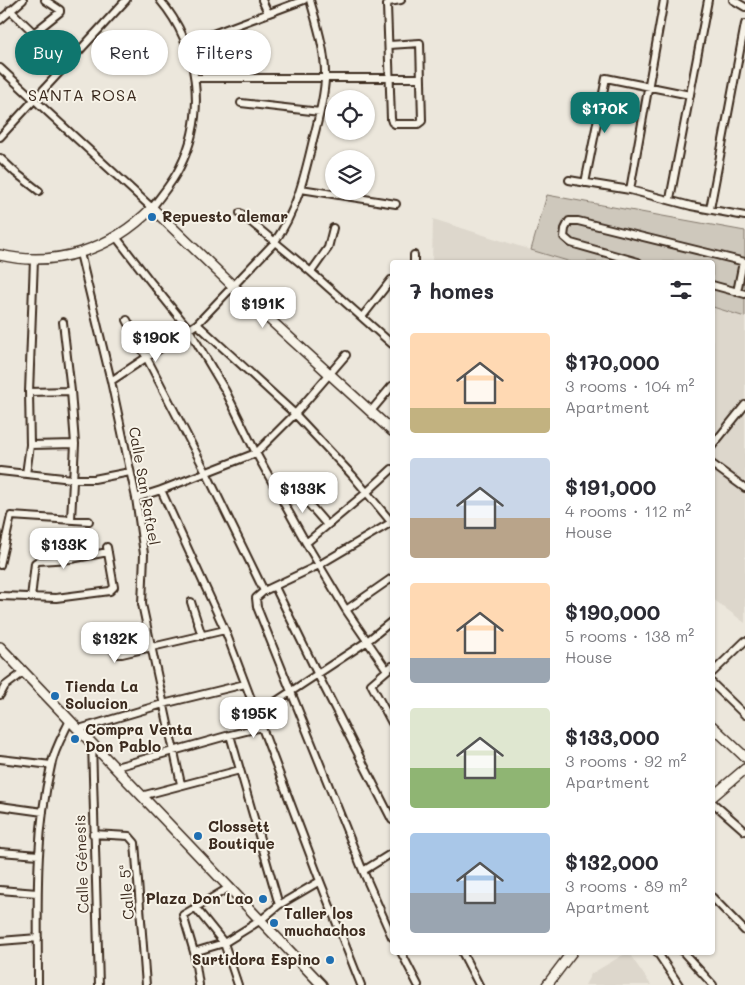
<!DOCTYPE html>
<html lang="en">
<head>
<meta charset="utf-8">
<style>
  body { margin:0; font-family:Mali,sans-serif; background:#f2f2f3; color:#2b2b33; height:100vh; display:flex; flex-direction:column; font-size:19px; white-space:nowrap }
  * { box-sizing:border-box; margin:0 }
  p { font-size:16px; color:#7c7c81 }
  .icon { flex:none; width:28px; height:28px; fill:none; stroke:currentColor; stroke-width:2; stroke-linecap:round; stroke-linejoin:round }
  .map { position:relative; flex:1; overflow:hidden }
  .panel { position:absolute; left:390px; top:260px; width:325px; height:695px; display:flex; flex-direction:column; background:#fff; border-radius:5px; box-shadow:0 1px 4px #0004 }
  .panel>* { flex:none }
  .top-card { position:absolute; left:15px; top:30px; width:300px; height:45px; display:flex; gap:10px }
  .buttons { position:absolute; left:325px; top:90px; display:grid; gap:10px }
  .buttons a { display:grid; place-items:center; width:50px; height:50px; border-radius:50%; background:#fff; box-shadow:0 1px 4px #0004; font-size:25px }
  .price { position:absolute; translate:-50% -42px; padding:0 11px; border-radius:10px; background:#fff; color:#222; font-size:16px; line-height:32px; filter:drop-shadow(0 1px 2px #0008) }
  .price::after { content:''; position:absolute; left:50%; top:30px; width:15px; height:11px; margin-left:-8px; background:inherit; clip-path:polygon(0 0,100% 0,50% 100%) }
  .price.active { background:#0f766e; color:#fff }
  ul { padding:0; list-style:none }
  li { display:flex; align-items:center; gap:15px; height:125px; padding:0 20px }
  li span { display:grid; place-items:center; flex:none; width:140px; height:100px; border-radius:5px; color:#555 }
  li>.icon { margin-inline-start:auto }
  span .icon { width:60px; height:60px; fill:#fffc; stroke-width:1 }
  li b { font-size:21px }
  h2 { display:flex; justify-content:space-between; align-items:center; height:60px; padding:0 20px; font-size:21px }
  .pill { padding:0 18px; border-radius:22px; background:#fff; box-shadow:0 1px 4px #0004; font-size:18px; line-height:45px }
  .pill.active { background:#0f766e; color:#fff }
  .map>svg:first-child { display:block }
  .built { fill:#ddd7cc }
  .green { fill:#cec8bc; stroke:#84796d }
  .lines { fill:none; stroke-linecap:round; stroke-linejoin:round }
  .street-casing { stroke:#3b2a1e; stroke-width:10 }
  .secondary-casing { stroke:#3b2a1e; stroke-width:12 }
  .street { stroke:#f7f3e8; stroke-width:6 }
  .secondary { stroke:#f7f3e8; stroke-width:9 }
  .poi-dot { fill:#1f6fb2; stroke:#f7f3e8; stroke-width:2 }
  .labels { text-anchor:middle; stroke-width:4; stroke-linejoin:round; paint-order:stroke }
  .poi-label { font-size:15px; font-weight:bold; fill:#3b2a1e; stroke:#f7f3e8; text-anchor:start }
  .street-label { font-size:15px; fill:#3b2a1e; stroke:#f7f3e8 }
  .neighbourhood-label { font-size:16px; letter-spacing:1px; fill:#3b2a1e; stroke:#f7f3e8 }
</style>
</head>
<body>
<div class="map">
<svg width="745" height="985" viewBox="0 0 745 985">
  <rect width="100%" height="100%" fill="#ece7dc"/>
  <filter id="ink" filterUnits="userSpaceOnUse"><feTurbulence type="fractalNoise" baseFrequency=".02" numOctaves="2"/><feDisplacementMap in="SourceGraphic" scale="10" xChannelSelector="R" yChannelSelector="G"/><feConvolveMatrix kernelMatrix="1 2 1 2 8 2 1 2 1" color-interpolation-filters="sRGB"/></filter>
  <g filter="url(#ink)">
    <path class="built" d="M433,219L531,250L571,262H432Z
      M713,307L745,317V623L713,599Z
      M628,952L651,985H585L591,974Z"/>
    <path class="green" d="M547,195L745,231V317L713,307L712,262H571L531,250Z"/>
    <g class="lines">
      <defs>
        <path id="street" d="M262,0L268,13
          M733,0L745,7
          M10,10L33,32H35L60,12V10L45,0
          M0,20L23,0
          M186,44L304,0
          M389,45L420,43L422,121L418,124H395L392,122L391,119L387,5L389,2L401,0
          M0,68L152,208C162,194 173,182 180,167C207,113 199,46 160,0
          M195,78H420
          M241,103L320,112
          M0,137L126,0
          M0,158L16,173L39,191
          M569,180L630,190L691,206L745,216
          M585,183L606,78L690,95
          M301,189L396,204
          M630,190L664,0
          M670,199L708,0
          M710,209L745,24
          M240,213L311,272L392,344
          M116,237L150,281L188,328L225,390L256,453L306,543L346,610L387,670
          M80,253L111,381L136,498L144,554L142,604L181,784
          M414,262V255
          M638,262L571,243L564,237L565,229L569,221H578L745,262
          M311,272L328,248L333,228
          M712,285L745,294
          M737,292L743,262
          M362,317L391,280
          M127,320L206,472L264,591
          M63,322L71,391L75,444L71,519
          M197,324L295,414L353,476L392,523
          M111,381L197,324L274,243C297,210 304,178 313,140C318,120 324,100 325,79C326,52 317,25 310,0
          M29,392L71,391
          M371,411L392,386
          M30,445L75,444
          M712,446L745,405
          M712,464L745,488
          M0,471L72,479H94L130,472
          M26,474L30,445L29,392L34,259
          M161,490L225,630L320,881L361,985
          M280,495L290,487L295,488L327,525
          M136,498L161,490L256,453L295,414L346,355
          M392,522L319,565L264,591L256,598L257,607L363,871L392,937
          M306,543L366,493L392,469
          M0,565L11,516L89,521
          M275,587L317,673L392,820
          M0,596L56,598L110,591L114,587L107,547
          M31,598L35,563L38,561L71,559L108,552
          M191,602L202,636
          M346,610L392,578
          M111,630L114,651L117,654H122L225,630
          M392,666L371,684L392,723
          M712,673L745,641
          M712,683L745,715
          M0,695L5,686L24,672
          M257,714L366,642L392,621
          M79,729L163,704L245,684
          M230,735L279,905
          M92,743L99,985
          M0,759L51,765
          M116,767L230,735L262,727
          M141,796L240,770
          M712,802L745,831
          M0,806L43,812
          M93,834L129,836L135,843L146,985
          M0,852L39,855
          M363,871L392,853
          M0,890L37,893
          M712,897L745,931
          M195,907L224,943L238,985
          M0,941L38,938
          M194,952L224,943L261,920L279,905L320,881
          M401,952L418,985
          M462,952L479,985
          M657,952L679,985
          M683,952L713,985
          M38,985C38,912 34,838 51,766C54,750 63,735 70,720
          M199,985L194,952L183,915L230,887"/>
        <path id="secondary" d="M0,255C56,268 112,249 152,208L233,286L392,431
          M0,647L322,985
          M712,726L745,757
          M712,797L745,769
          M547,985L572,952"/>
      </defs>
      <use href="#street" class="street-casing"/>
      <use href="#secondary" class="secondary-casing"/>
      <use href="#street" class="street"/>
      <use href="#secondary" class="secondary"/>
    </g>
  </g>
  <g class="poi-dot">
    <circle cx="152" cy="217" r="5"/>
    <circle cx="55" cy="696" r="5"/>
    <circle cx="75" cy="739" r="5"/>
    <circle cx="198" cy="836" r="5"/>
    <circle cx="263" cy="899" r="5"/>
    <circle cx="274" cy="923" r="5"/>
    <circle cx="330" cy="960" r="5"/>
  </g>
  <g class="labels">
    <g class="poi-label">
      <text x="162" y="222">Repuesto alemar</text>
      <text x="65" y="692">Tienda La<tspan x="65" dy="17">Solucion</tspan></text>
      <text x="85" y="735">Compra Venta<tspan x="85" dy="17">Don Pablo</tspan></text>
      <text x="208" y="832">Clossett<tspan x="208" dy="17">Boutique</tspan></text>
      <text x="253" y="904" text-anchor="end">Plaza Don Lao</text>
      <text x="284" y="919">Taller los<tspan x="284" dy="17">muchachos</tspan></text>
      <text x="320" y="965" text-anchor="end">Surtidora Espino</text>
    </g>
    <g class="street-label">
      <text transform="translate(144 486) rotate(80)" y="5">Calle San Rafael</text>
      <text transform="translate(82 864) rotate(-92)" y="5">Calle Génesis</text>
      <text transform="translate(127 892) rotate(-94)" y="5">Calle 5ª</text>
    </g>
    <g class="neighbourhood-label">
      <text x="83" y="101">SANTA ROSA</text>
    </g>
  </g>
</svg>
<div class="buttons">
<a><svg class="icon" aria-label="locate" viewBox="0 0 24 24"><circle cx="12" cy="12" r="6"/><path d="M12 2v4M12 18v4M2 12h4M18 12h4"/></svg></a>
<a><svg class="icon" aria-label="layers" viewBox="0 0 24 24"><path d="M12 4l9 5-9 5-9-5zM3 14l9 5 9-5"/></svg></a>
</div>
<b class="price active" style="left:605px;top:134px">$170K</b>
<b class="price" style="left:263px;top:329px">$191K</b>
<b class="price" style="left:156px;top:363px">$190K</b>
<b class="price" style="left:303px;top:514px">$133K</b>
<b class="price" style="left:64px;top:570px">$133K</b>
<b class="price" style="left:115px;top:664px">$132K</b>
<b class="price" style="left:254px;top:739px">$195K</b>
<div class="top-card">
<a class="pill active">Buy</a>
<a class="pill">Rent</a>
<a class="pill">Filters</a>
</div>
<section class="panel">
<h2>7 homes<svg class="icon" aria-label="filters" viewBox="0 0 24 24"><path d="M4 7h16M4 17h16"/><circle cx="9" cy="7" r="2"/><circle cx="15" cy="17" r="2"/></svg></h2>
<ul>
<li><span style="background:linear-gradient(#ffd9b3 75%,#c2b280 0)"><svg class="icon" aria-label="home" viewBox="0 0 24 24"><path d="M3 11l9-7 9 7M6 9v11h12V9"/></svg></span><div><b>$170,000</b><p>3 rooms · 104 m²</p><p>Apartment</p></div></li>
<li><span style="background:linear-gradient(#c9d6e8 60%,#b9a48a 0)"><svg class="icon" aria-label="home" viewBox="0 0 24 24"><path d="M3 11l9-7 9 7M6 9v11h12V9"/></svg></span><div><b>$191,000</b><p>4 rooms · 112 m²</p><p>House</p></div></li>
<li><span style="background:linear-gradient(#ffd9b3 75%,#9aa5b1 0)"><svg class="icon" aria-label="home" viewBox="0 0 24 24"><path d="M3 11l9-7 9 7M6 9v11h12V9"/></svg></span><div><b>$190,000</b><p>5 rooms · 138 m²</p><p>House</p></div></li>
<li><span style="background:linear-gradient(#dfe7d0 60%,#8fb573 0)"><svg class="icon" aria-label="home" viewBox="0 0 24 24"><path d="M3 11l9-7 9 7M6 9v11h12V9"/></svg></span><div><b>$133,000</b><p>3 rooms · 92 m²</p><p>Apartment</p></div></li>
<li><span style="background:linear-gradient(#a9c7e8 60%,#9aa5b1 0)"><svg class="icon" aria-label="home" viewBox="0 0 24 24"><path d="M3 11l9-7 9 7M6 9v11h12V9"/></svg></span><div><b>$132,000</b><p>3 rooms · 89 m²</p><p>Apartment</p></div></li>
</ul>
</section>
</div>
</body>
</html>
